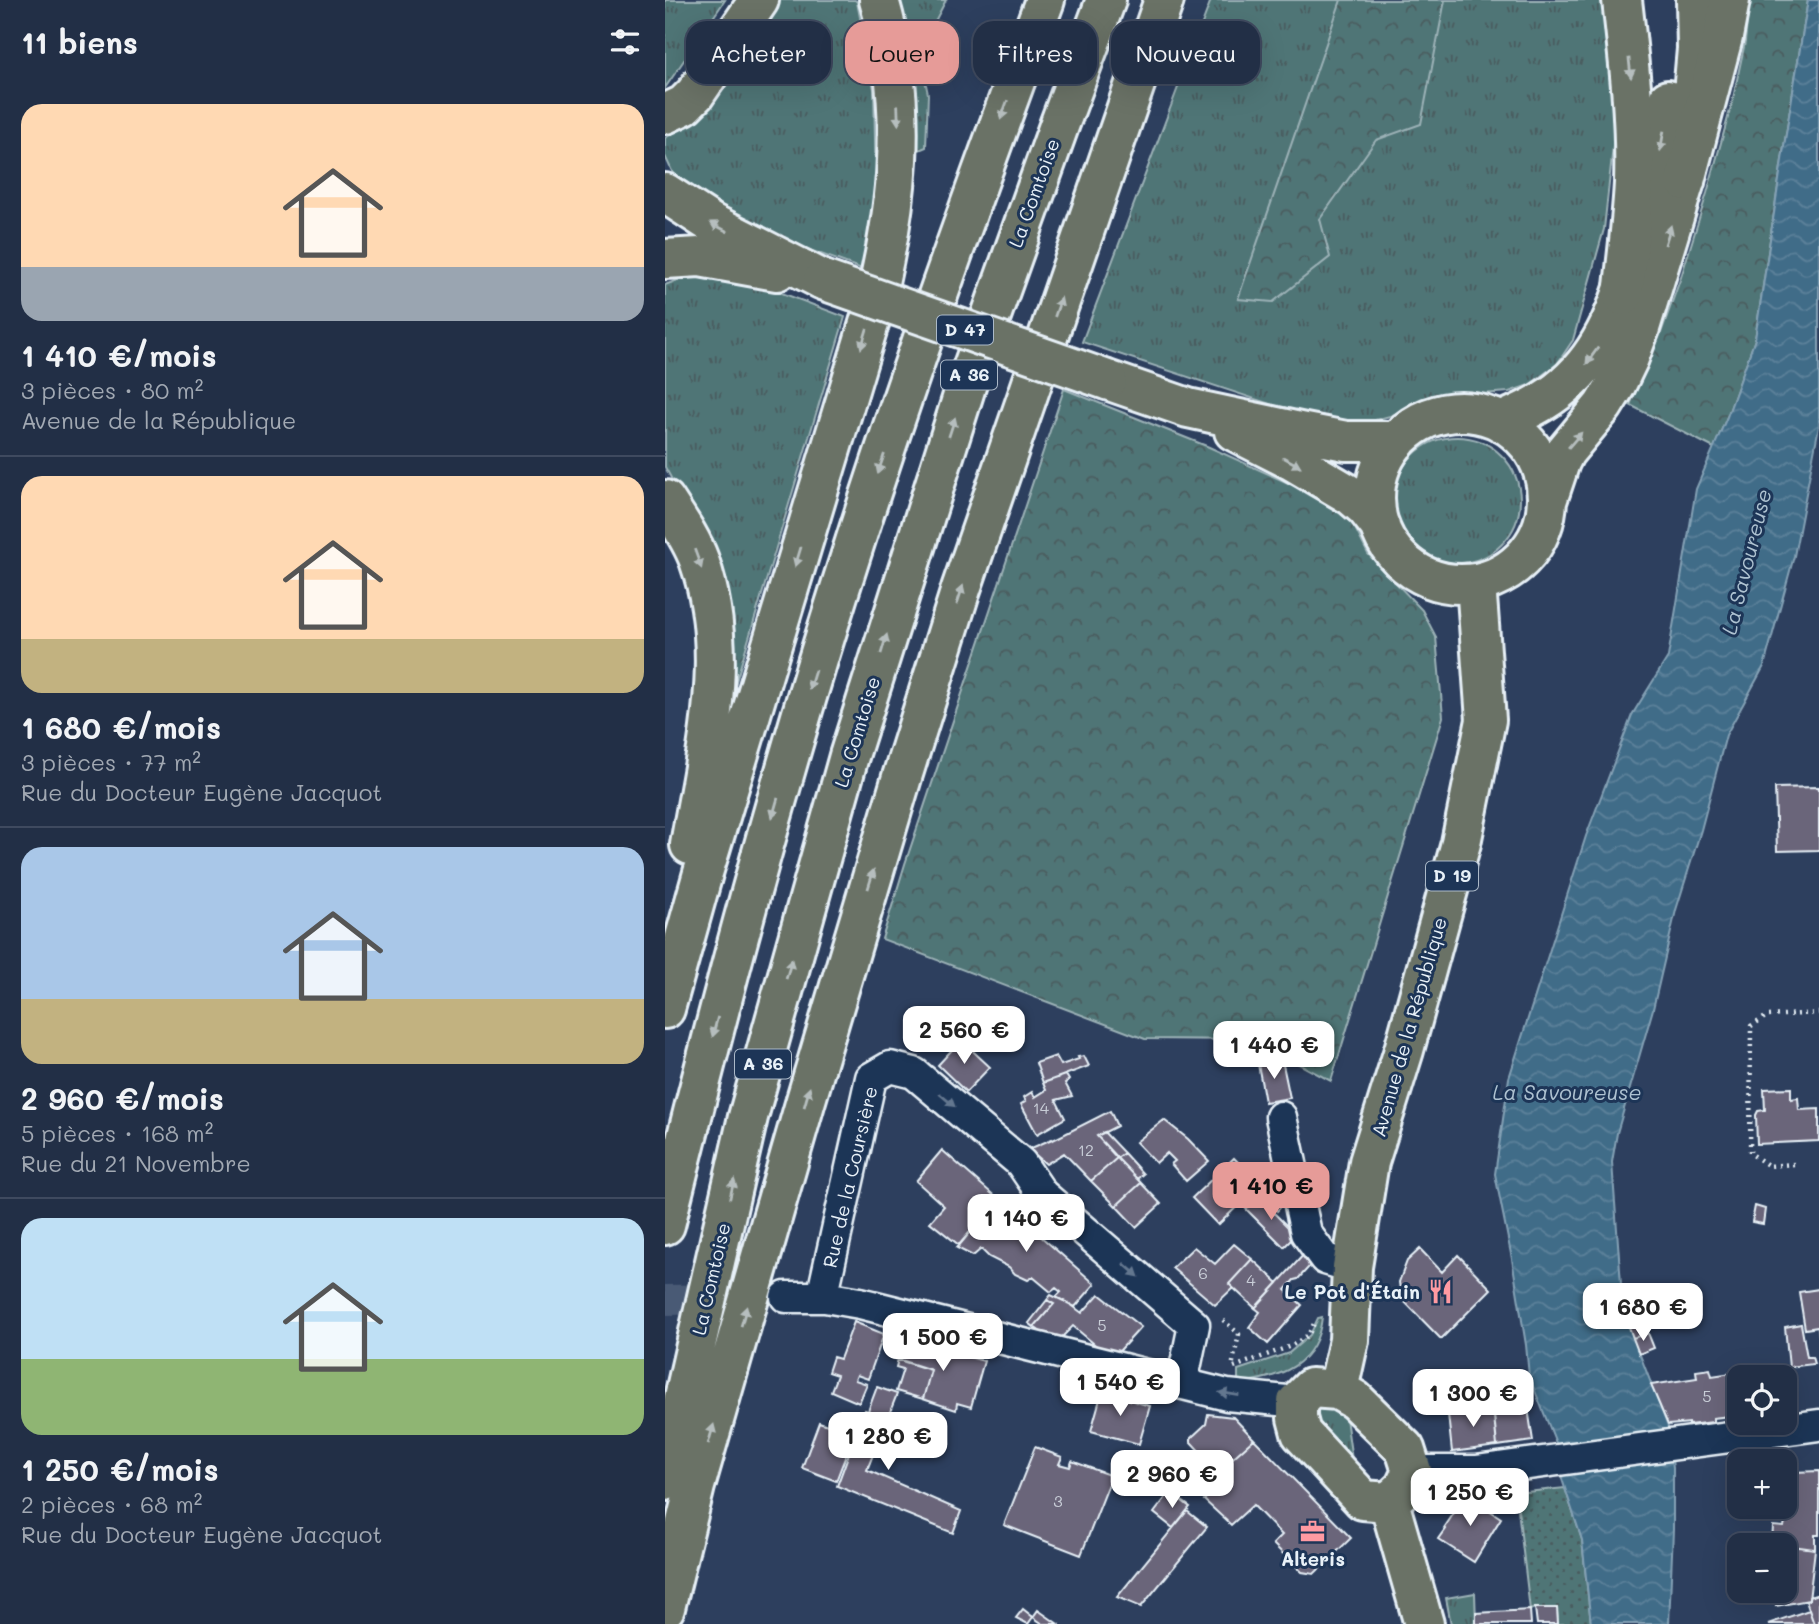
<!DOCTYPE html>
<html lang="fr">
<head>
<meta charset="utf-8">
<style>
  body { margin:0; font-family:Mali,sans-serif; background:#2a374d; color:#f1f3f6; height:100vh; display:flex; flex-direction:column; font-size:26px; white-space:nowrap }
  * { box-sizing:border-box; margin:0 }
  p { font-size:23px; color:#a2a9b3 }
  .icon { flex:none; width:38px; height:38px; fill:none; stroke:currentColor; stroke-width:2; stroke-linecap:round; stroke-linejoin:round }
  .map { position:relative; flex:1; overflow:hidden }
  .panel { display:flex; flex-direction:column; background:#222f46; width:665px }
  .panel>* { flex:none }
  .top-card { position:absolute; left:21px; top:21px; width:665px; height:63px; display:flex; gap:14px }
  .tools { position:absolute; left:1062px; top:1365px; display:grid; gap:14px }
  .tools a { display:grid; place-items:center; width:70px; height:70px; border-radius:14px; background:#222f46; box-shadow:0 7px 28px #0002,0 0 0 2px #3f4a5f; font-size:35px }
  .price { position:absolute; translate:-50% -60px; padding:0 16px; border-radius:14px; background:#fff; color:#222; font-size:23px; line-height:46px; filter:drop-shadow(0 2px 4px #0008) }
  .price::after { content:''; position:absolute; left:50%; top:42px; width:21px; height:16px; margin-left:-10px; background:inherit; clip-path:polygon(0 0,100% 0,50% 100%) }
  .price.selected { background:#e69b98; color:#111 }
  ul { padding:0; list-style:none }
  li { display:grid; align-content:center; gap:14px; height:371px; padding:0 21px }
  li+li { border-top:2px solid #3f4a5f }
  li span { display:grid; place-items:center; height:217px; border-radius:21px; color:#555 }
  li>.icon { margin-inline-start:auto }
  span .icon { width:126px; height:126px; fill:#fffc; stroke-width:1 }
  li b { font-size:30px }
  h2 { display:flex; justify-content:space-between; align-items:center; height:84px; padding:0 21px; font-size:30px }
  .pill { padding:0 24px; border-radius:21px; background:#222f46; box-shadow:0 7px 28px #0002,0 0 0 2px #3f4a5f; font-size:24px; line-height:63px }
  .pill.selected { background:#e69b98; color:#111 }
  main { display:flex; flex:1; min-height:0 }
  .map>svg:first-child { display:block }
  .grass { fill:url(#grass-tufts); stroke:#9cb2b7; stroke-width:2 }
  .forest { fill:url(#forest-crowns); stroke:#9cb2b7; stroke-width:2 }
  .park { fill:url(#park-dots); stroke:#9cb2b7; stroke-width:2 }
  .water { fill:url(#water-waves); stroke:#84a1b5; stroke-width:2 }
  .building { fill:#6b657a; stroke:#e8f1f8; stroke-width:2 }
  .lines { fill:none; stroke-linecap:round; stroke-linejoin:round }
  .minor-tunnel { stroke:#495a75; stroke-width:30; stroke-dasharray:30 15; stroke-linecap:butt }
  .minor-casing { stroke:#e8f1f8; stroke-width:35 }
  .major-casing { stroke:#e8f1f8; stroke-width:44 }
  .highway-casing { stroke:#e8f1f8; stroke-width:44 }
  .path { stroke:#e8f1f8; stroke-width:4.5; stroke-dasharray:2 5; stroke-linecap:butt }
  .minor { stroke:#1d3557; stroke-width:30 }
  .major { stroke:#6a7266; stroke-width:38 }
  .highway { stroke:#6a7266; stroke-width:38 }
  .major-bridge-casing { stroke:#e8f1f8; stroke-width:44; stroke-linecap:butt }
  .major-bridge { stroke:#6a7266; stroke-width:38 }
  .oneway { fill:#b6bebe }
  .oneway2 { fill:#64778f }
  .labels { text-anchor:middle; stroke-width:6; stroke-linejoin:round; paint-order:stroke }
  .number-label { font-size:16px; fill:#c9ced8 }
  .shield { fill:#1d3557; stroke:#abb9c8; stroke-width:2 }
  .shield-label { font-size:18px; font-weight:bold; fill:#e8f1f8 }
  .street-label { font-size:19px; fill:#e8f1f8; stroke:#1d3557 }
  .poi-label { font-size:19px; font-weight:bold; fill:#e8f1f8; stroke:#1d3557; text-anchor:end }
  .water-label { font-size:21px; font-style:italic; fill:#aec2d1; stroke:#1d3557 }
</style>
</head>
<body>
<main>
<section class="panel">
<h2>11 biens<svg class="icon" aria-label="filters" viewBox="0 0 24 24"><path d="M4 7h16M4 17h16"/><circle cx="9" cy="7" r="2"/><circle cx="15" cy="17" r="2"/></svg></h2>
<ul>
<li><span style="background:linear-gradient(#ffd9b3 75%,#9aa5b1 0)"><svg class="icon" aria-label="home" viewBox="0 0 24 24"><path d="M3 11l9-7 9 7M6 9v11h12V9"/></svg></span><div><b>1 410 €/mois</b><p>3 pièces · 80 m²</p><p>Avenue de la République</p></div></li>
<li><span style="background:linear-gradient(#ffd9b3 75%,#c2b280 0)"><svg class="icon" aria-label="home" viewBox="0 0 24 24"><path d="M3 11l9-7 9 7M6 9v11h12V9"/></svg></span><div><b>1 680 €/mois</b><p>3 pièces · 77 m²</p><p>Rue du Docteur Eugène Jacquot</p></div></li>
<li><span style="background:linear-gradient(#a9c7e8 70%,#c2b280 0)"><svg class="icon" aria-label="home" viewBox="0 0 24 24"><path d="M3 11l9-7 9 7M6 9v11h12V9"/></svg></span><div><b>2 960 €/mois</b><p>5 pièces · 168 m²</p><p>Rue du 21 Novembre</p></div></li>
<li><span style="background:linear-gradient(#bfe0f5 65%,#8fb573 0)"><svg class="icon" aria-label="home" viewBox="0 0 24 24"><path d="M3 11l9-7 9 7M6 9v11h12V9"/></svg></span><div><b>1 250 €/mois</b><p>2 pièces · 68 m²</p><p>Rue du Docteur Eugène Jacquot</p></div></li>
</ul>
</section>
<div class="map">
<svg width="1154" height="1624" viewBox="0 0 1154 1624">
  <defs>
    <pattern id="grass-tufts" width="24" height="20" patternUnits="userSpaceOnUse" patternTransform="scale(1.75)"><rect width="24" height="20" fill="#507476"/><path d="M3 7l-1-3M5 7V3M7 7l1-3M15 17l-1-3M17 17v-4M19 17l1-3" fill="none" stroke="#4a5c5e"/></pattern>
    <pattern id="forest-crowns" width="20" height="18" patternUnits="userSpaceOnUse" patternTransform="scale(1.75)"><rect width="20" height="18" fill="#507476"/><path d="M2 6a3 3 0 1 1 6 0M12 15a3 3 0 1 1 6 0" fill="none" stroke="#4a5c5e"/></pattern>
    <pattern id="park-dots" width="8" height="8" patternUnits="userSpaceOnUse" patternTransform="scale(1.75)"><rect width="8" height="8" fill="#507476"/><path d="M2 2h.1M6 6h.1" fill="none" stroke="#4a5c5e" stroke-width="1.8" stroke-linecap="round"/></pattern>
    <pattern id="water-waves" width="16" height="10" patternUnits="userSpaceOnUse" patternTransform="scale(1.75)"><rect width="16" height="10" fill="#416c88"/><path d="M0 5q4-4 8 0t8 0" fill="none" stroke="#5c819a"/></pattern>
  </defs>
  <rect width="100%" height="100%" fill="#2d3f5e"/>
  <filter id="ink" filterUnits="userSpaceOnUse"><feTurbulence type="fractalNoise" baseFrequency=".0143" numOctaves="2"/><feDisplacementMap in="SourceGraphic" scale="14" xChannelSelector="R" yChannelSelector="G"/><feConvolveMatrix kernelMatrix="1 2 1 2 8 2 1 2 1" color-interpolation-filters="sRGB"/></filter>
  <g filter="url(#ink)">
    <path class="grass" d="M0,0H60L0,88Z
      M114,0H190L192,2L209,89L211,189L197,269L74,224L17,193L0,156V138L21,126Z
      M232,0H281L254,52L263,94L261,147L247,153Z
      M546,0H937L943,43L950,128L939,229L908,340L892,364L864,385L844,392L775,397L725,416L695,424H666L417,342Z
      M40,274L88,282L180,317L66,698L39,538L0,467V285L18,278Z
      M729 500a63 63 0 1 1 126 0a63 63 0 1 1-126 0Z
      M657,1317C652,1365 616,1378 573,1383V1370L624,1353L645,1335L653,1318Z
      M653,1406L680,1411L689,1474C674,1458 641,1430 653,1406Z
      M810,1593L811,1624H786L781,1598Z"/>
    <path class="forest" d="M676,0H780L756,124L711,140L655,219L665,257L608,302L573,299Z
      M1084,0H1143L1120,140L1090,339L1062,417L1049,448L965,405L996,333L1016,277L1042,193L1067,103L1080,42Z
      M399,389L544,447L676,507L688,524L703,554L757,610L771,637L778,717L666,1081L588,1040L480,1039L217,939L240,864Z"/>
    <path class="park" d="M900,1488L917,1540L926,1624H893L892,1608H870L865,1610L851,1493Z"/>
    <path class="water" d="M1143,0H1154V426L1129,556L1099,666L1061,735L1036,830L1011,910L988,1009L952,1133L947,1162L958,1311L1003,1427L1008,1468V1530L1004,1624H926L917,1540L897,1479L891,1443L864,1376L861,1345L847,1259L830,1174L844,1078L921,836L967,715L1003,657L1031,489L1062,417L1090,339L1120,140Z"/>
    <path class="building" d="M1154,787V850L1112,851L1110,788Z
      M296,1040L325,1067L301,1092L273,1065Z
      M391,1056L396,1065L414,1059L413,1057L419,1056L424,1066L378,1083L371,1063Z
      M617,1060L625,1098L600,1102L593,1064Z
      M401,1075L404,1080L400,1083L407,1096L391,1100L400,1118L372,1134L356,1104L361,1101L359,1097L367,1092L370,1097L381,1090L378,1083Z
      M1126,1088V1099L1133,1098L1134,1110L1154,1109V1141L1092,1144L1091,1115L1093,1111L1100,1110L1099,1089Z
      M445,1111L452,1126L432,1136L452,1158L426,1181L399,1153L381,1164L364,1149L387,1139L388,1140Z
      M499,1120L523,1139L544,1161L521,1181L506,1164L510,1161L502,1153L491,1163L471,1142Z
      M439,1132L459,1153L452,1158L432,1136Z
      M277,1150L333,1199L294,1245L265,1222L279,1206L251,1181Z
      M459,1153L478,1174L472,1179L452,1158Z
      M452,1158L476,1183L451,1206L426,1181Z
      M569,1158L580,1169L577,1172L592,1187L553,1225L527,1198Z
      M476,1183L496,1204L471,1227L451,1206Z
      M608,1184L623,1199L612,1211L597,1195Z
      M594,1198L631,1235L619,1247L581,1209Z
      M333,1199L430,1284L410,1307L391,1297L396,1292L391,1288L386,1292L368,1277L363,1280L350,1274L344,1267L324,1257L316,1249L308,1256L292,1248Z
      M1090,1206L1100,1209L1098,1224L1087,1222Z
      M569,1244L587,1259L564,1284L568,1288L550,1305L507,1268L529,1247L550,1264Z
      M755,1249L777,1272L793,1255L826,1289L776,1339L736,1298L734,1282L742,1261Z
      M641,1252L644,1267L633,1279L629,1280L620,1290L637,1305L603,1344L584,1327L595,1312L590,1308Z
      M587,1259L613,1283L590,1308L564,1284Z
      M1154,1289V1336L1153,1327L1140,1329L1134,1292Z
      M434,1294L476,1327L447,1359L408,1326L391,1343L369,1327L389,1304L382,1300L386,1295L405,1304L417,1313Z
      M382,1300L389,1304L369,1327L364,1323Z
      M981,1301L986,1315L978,1317L983,1333L968,1338L958,1310Z
      M189,1322L219,1334L203,1379L192,1375L190,1380L202,1384L194,1403L166,1391L172,1375L163,1372L168,1357L175,1359Z
      M1136,1324L1142,1357H1147L1149,1364L1124,1367L1120,1327Z
      M983,1333L989,1348L974,1354L968,1338Z
      M232,1338L319,1361L306,1407L292,1403L291,1410L258,1399L266,1370L227,1358Z
      M233,1359L266,1370L258,1399L231,1391L238,1369L231,1367Z
      M1045,1369L1047,1376L1074,1372V1415L1048,1418V1422L1024,1425V1423L1003,1425L986,1385L1032,1378L1031,1371Z
      M212,1387L232,1394L202,1470L296,1511L288,1533L172,1486L200,1410L203,1411Z
      M860,1389L868,1441L832,1446L827,1393Z
      M437,1392L485,1406L474,1444L426,1431Z
      M818,1404V1408L828,1407L832,1446L787,1452L783,1414L804,1410L803,1407Z
      M543,1414L568,1417L589,1439L553,1471L526,1442V1438L541,1424Z
      M154,1422L189,1434L171,1481L137,1468Z
      M589,1439L686,1538L649,1574L637,1572L608,1544L617,1535L588,1505L566,1525L539,1500L560,1479L553,1471Z
      M370,1447L397,1457L394,1464L405,1467L407,1461L447,1476L416,1555L339,1525Z
      M1120,1471L1129,1472L1121,1508L1112,1507H1120Z
      M1154,1471V1535H1150V1549L1107,1544L1108,1526L1119,1527L1129,1472Z
      M505,1492L525,1507L508,1528L489,1513Z
      M801,1495L836,1518L809,1562L773,1539L780,1529L779,1528Z
      M522,1511L542,1527L476,1607L452,1597Z
      M1120,1545L1150,1549L1144,1600L1111,1606L1113,1591H1120Z
      M1154,1594V1624H1149L1141,1601L1144,1600V1597Z
      M870,1608H892L893,1624H872Z
      M358,1609L368,1617L363,1624L351,1618Z
      M373,1610L393,1624H378L368,1617Z
      M865,1610L866,1624H811V1613Z
      M1144,1610L1149,1624H1103Z"/>
    <g class="lines">
      <path class="minor-tunnel" d="M0,1300L103,1298"/>
      <defs>
        <path id="minor" d="M616,1117L641,1233L660,1259L687,1267
          M121,1297H160L195,1303L562,1395L632,1402
          M160,1297V1284L206,1078L225,1067L249,1073L356,1163L377,1194L529,1325L517,1383
          M747,1471H811L1154,1425"/>
        <path id="major" d="M0,193L46,223L158,280
          M0,259L35,257L112,271
          M442,380L523,408L635,432L681,441H732
          M710 498a86 86 0 1 1 172 0a86 86 0 1 1-172 0Z
          M836,422C859,412 881,402 900,385C941,350 956,300 971,251C986,201 997,151 1003,100
          M569,431L626,460L687,496L701,508L715,526
          M882,501L895,462L900,452L938,406L951,385L964,358L975,328L1020,181L1032,49L1031,0
          M646,1388L673,1390L690,1400L740,1449L747,1471L739,1488L724,1502L698,1500L636,1433L632,1418V1402Z
          M673,1390L684,1340L687,1267L704,1162L739,1050L796,843L821,720L811,583
          M724,1502L759,1624"/>
        <path id="highway" d="M957,0C964,61 971,122 969,183C967,221 962,258 958,296
          M0,114L19,105L30,94L94,0
          M1020,181L1058,37L1065,0
          M0,500C12,519 26,538 34,560C67,653 41,752 25,845
          M0,1009L38,873L205,320C233,211 246,110 214,0
          M0,1225C56,996 117,767 190,542C248,360 314,179 380,0
          M0,1481L83,1117L184,756L302,383L395,123L441,0
          M0,1608L30,1486L141,1100L237,777L296,589L499,0"/>
      </defs>
      <use href="#minor" class="minor-casing"/>
      <use href="#major" class="major-casing"/>
      <use href="#highway" class="highway-casing"/>
      <path class="path" d="M1129,1164L1104,1166L1085,1153L1086,1026L1102,1016L1154,1013
        M558,1320L574,1334L567,1367
        M569,1367L626,1346L643,1335L650,1322"/>
      <use href="#minor" class="minor"/>
      <use href="#major" class="major"/>
      <use href="#highway" class="highway"/>
      <defs>
        <path id="major-bridge" d="M158,280L442,380"/>
      </defs>
      <use href="#major-bridge" class="major-bridge-casing"/>
      <use href="#major-bridge" class="major-bridge"/>
    </g>
    <defs><path id="oneway-solid" d="M-6-.8H1V-3.2L6.5 0L1 3.2V.8H-6Z" transform="scale(1.75)"/></defs>
    <g class="oneway">
      <use href="#oneway-solid" transform="translate(965 68) rotate(84)"/>
      <use href="#oneway-solid" transform="translate(339 110) rotate(110)"/>
      <use href="#oneway-solid" transform="translate(233 115) rotate(88)"/>
      <use href="#oneway-solid" transform="translate(997 141) rotate(100)"/>
      <use href="#oneway-solid" transform="translate(54 227) rotate(-151)"/>
      <use href="#oneway-solid" transform="translate(1003 235) rotate(-73)"/>
      <use href="#oneway-solid" transform="translate(393 307) rotate(-71)"/>
      <use href="#oneway-solid" transform="translate(199 339) rotate(107)"/>
      <use href="#oneway-solid" transform="translate(927 356) rotate(126)"/>
      <use href="#oneway-solid" transform="translate(287 427) rotate(-72)"/>
      <use href="#oneway-solid" transform="translate(910 440) rotate(-49)"/>
      <use href="#oneway-solid" transform="translate(627 462) rotate(29)"/>
      <use href="#oneway-solid" transform="translate(216 464) rotate(109)"/>
      <use href="#oneway-solid" transform="translate(133 557) rotate(107)"/>
      <use href="#oneway-solid" transform="translate(33 559) rotate(70)"/>
      <use href="#oneway-solid" transform="translate(295 595) rotate(-72)"/>
      <use href="#oneway-solid" transform="translate(219 644) rotate(-73)"/>
      <use href="#oneway-solid" transform="translate(147 680) rotate(107)"/>
      <use href="#oneway-solid" transform="translate(110 808) rotate(106)"/>
      <use href="#oneway-solid" transform="translate(206 879) rotate(-73)"/>
      <use href="#oneway-solid" transform="translate(124 969) rotate(-74)"/>
      <use href="#oneway-solid" transform="translate(50 1027) rotate(105)"/>
      <use href="#oneway-solid" transform="translate(142 1097) rotate(-74)"/>
      <use href="#oneway-solid" transform="translate(67 1189) rotate(-77)"/>
      <use href="#oneway-solid" transform="translate(79 1316) rotate(-74)"/>
      <use href="#oneway-solid" transform="translate(46 1434) rotate(-74)"/>
    </g>
    <g class="oneway2">
      <use href="#oneway-solid" transform="translate(282 1100) rotate(40)"/>
      <use href="#oneway-solid" transform="translate(466 1270) rotate(41)"/>
      <use href="#oneway-solid" transform="translate(564 1394) rotate(-171)"/>
    </g>
  </g>
  <defs>
    <symbol id="restaurant-bare" viewBox="-9 -9 18 18"><path d="M-5-6h1v4h1v-4h1v4h1v-4h1v5L-1.5 .5V6h-2V.5L-5-1ZM5-6V6H3V1.5H1.5Q1.5-4 5-6Z" fill="#ff9aa2" stroke="#1d3557" stroke-width="2.5" paint-order="stroke"/></symbol>
    <symbol id="office-bare" viewBox="-9 -9 18 18"><path d="M-6-3h4V-5.5h4V-3h4V5H-6ZM-1-4.5V-3h2v-1.5ZM-6 0V1H6V0Z" fill="#ff9aa2" stroke="#1d3557" stroke-width="2.5" paint-order="stroke"/></symbol>
  </defs>
  <g fill-rule="evenodd">
    <use href="#restaurant-bare" x="758" y="1274" width="35" height="35"/>
    <use href="#office-bare" x="630" y="1514" width="35" height="35"/>
  </g>
  <g class="labels">
    <g class="number-label">
      <text x="376" y="1114">14</text>
      <text x="421" y="1156">12</text>
      <text x="538" y="1279">6</text>
      <text x="586" y="1286">4</text>
      <text x="437" y="1331">5</text>
      <text x="1042" y="1402">5</text>
      <text x="393" y="1507">3</text>
    </g>
    <g class="shield">
      <rect x="272" y="315.5" width="56" height="29" rx="5"/>
      <rect x="276" y="360.5" width="56" height="29" rx="5"/>
      <rect x="761" y="861.5" width="52" height="29" rx="5"/>
      <rect x="70" y="1049.5" width="56" height="29" rx="5"/>
    </g>
    <g class="shield-label">
      <text x="300" y="336">D 47</text>
      <text x="304" y="381">A 36</text>
      <text x="787" y="882">D 19</text>
      <text x="98" y="1070">A 36</text>
    </g>
    <g class="street-label">
      <text transform="translate(369 193) rotate(-70)" y="7">La Comtoise</text>
      <text transform="translate(192 732) rotate(-73)" y="7">La Comtoise</text>
      <text transform="translate(744 1027) rotate(-74)" y="7">Avenue de la République</text>
      <text transform="translate(185 1177) rotate(-77)" y="7">Rue de la Coursière</text>
      <text transform="translate(46 1279) rotate(-77)" y="7">La Comtoise</text>
    </g>
    <g class="poi-label">
      <text x="755" y="1299">Le Pot d'Étain</text>
      <text x="648" y="1566" text-anchor="middle">Alteris</text>
    </g>
    <g class="water-label">
      <text transform="translate(1082 562) rotate(-76)" y="7">La Savoureuse</text>
      <text x="902" y="1100">La Savoureuse</text>
    </g>
  </g>
</svg>
<div class="tools">
<a><svg class="icon" aria-label="locate" viewBox="0 0 24 24"><circle cx="12" cy="12" r="6"/><path d="M12 2v4M12 18v4M2 12h4M18 12h4"/></svg></a>
<a>+</a>
<a>−</a>
</div>
<b class="price" style="left:299px;top:1066px">2 560 €</b>
<b class="price" style="left:609px;top:1081px">1 440 €</b>
<b class="price selected" style="left:606px;top:1222px">1 410 €</b>
<b class="price" style="left:361px;top:1254px">1 140 €</b>
<b class="price" style="left:978px;top:1343px">1 680 €</b>
<b class="price" style="left:278px;top:1373px">1 500 €</b>
<b class="price" style="left:455px;top:1418px">1 540 €</b>
<b class="price" style="left:808px;top:1429px">1 300 €</b>
<b class="price" style="left:223px;top:1472px">1 280 €</b>
<b class="price" style="left:507px;top:1510px">2 960 €</b>
<b class="price" style="left:805px;top:1528px">1 250 €</b>
<div class="top-card">
<a class="pill">Acheter</a>
<a class="pill selected">Louer</a>
<a class="pill">Filtres</a>
<a class="pill">Nouveau</a>
</div>
</div>
</main>
</body>
</html>
